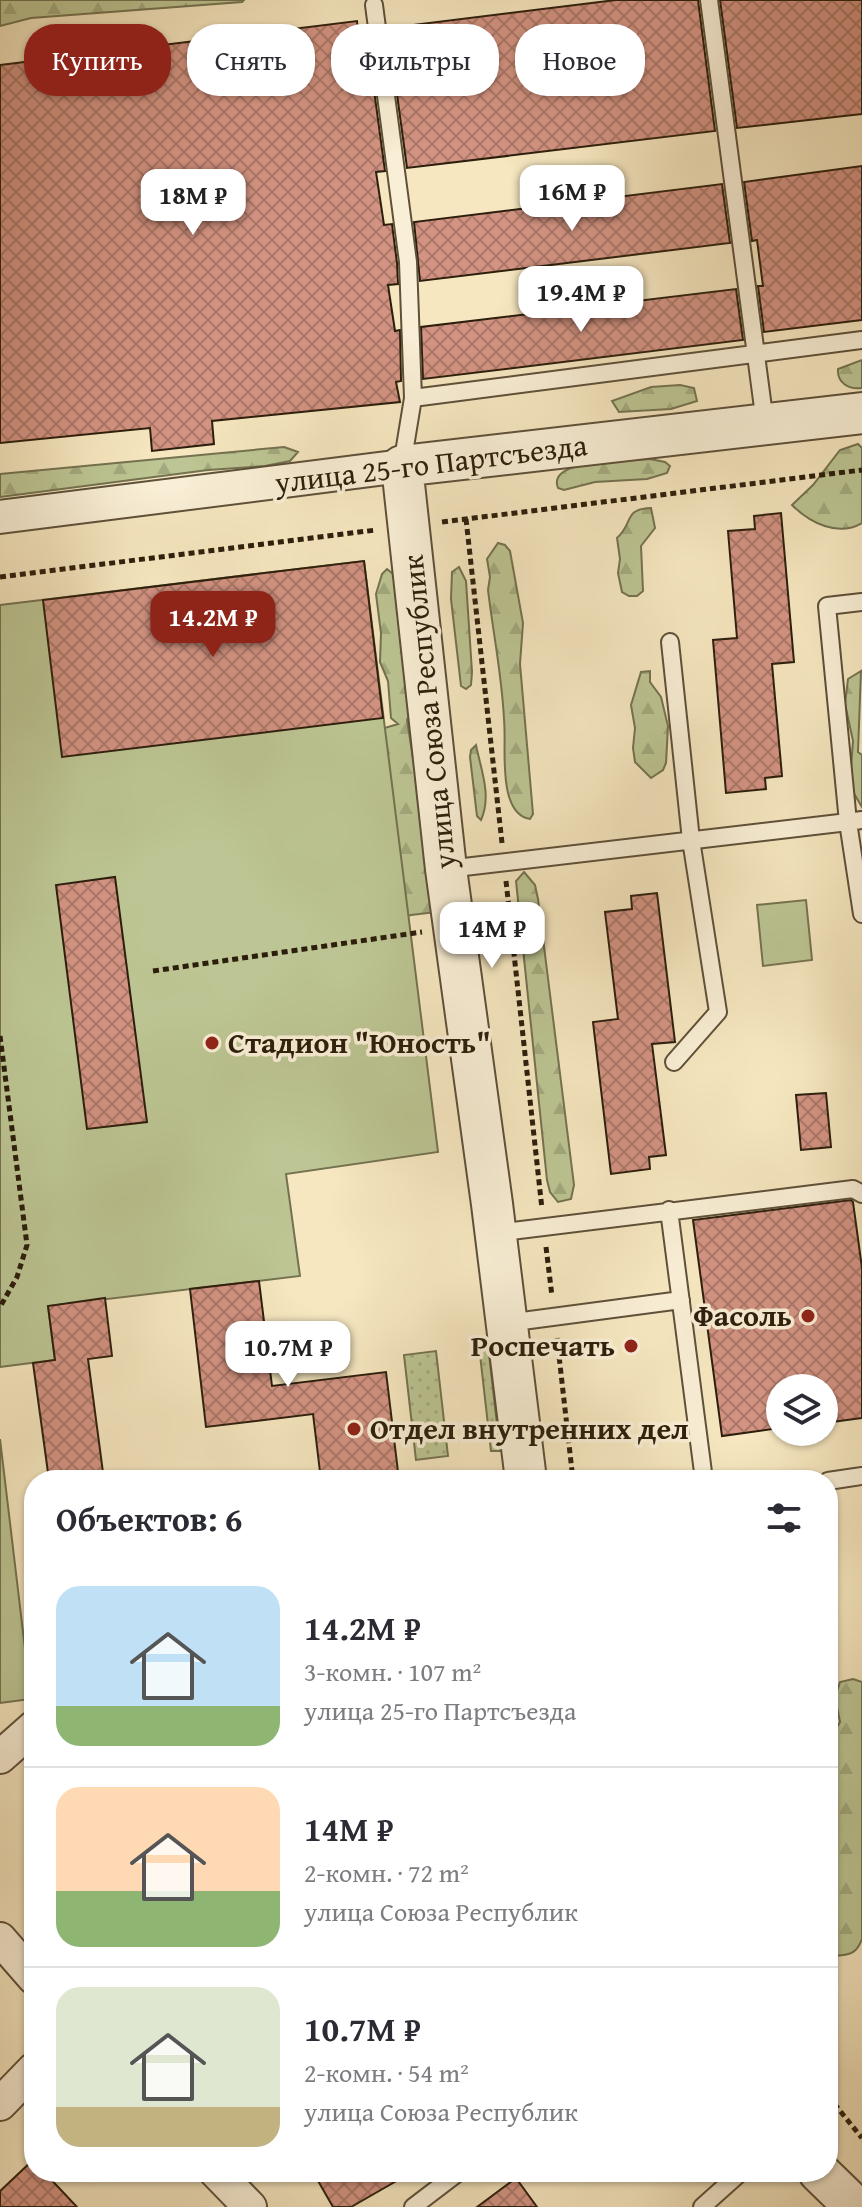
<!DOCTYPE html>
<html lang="ru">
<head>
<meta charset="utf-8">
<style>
  body { margin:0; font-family:"Gentium Book Plus",serif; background:#f2f2f3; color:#2b2b33; height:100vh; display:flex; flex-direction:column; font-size:30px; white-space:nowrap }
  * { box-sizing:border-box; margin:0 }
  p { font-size:26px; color:#7c7c81 }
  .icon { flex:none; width:44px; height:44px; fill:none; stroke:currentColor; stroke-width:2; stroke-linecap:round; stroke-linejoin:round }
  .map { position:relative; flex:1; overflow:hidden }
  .panel { position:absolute; left:24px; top:1470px; width:814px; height:712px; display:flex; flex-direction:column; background:#fff; border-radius:32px; box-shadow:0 2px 6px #0004 }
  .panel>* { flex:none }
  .banner { position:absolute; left:24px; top:24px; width:814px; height:72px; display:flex; gap:16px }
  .buttons { position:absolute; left:766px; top:1374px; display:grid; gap:16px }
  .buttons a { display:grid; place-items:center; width:72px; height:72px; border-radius:50%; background:#fff; box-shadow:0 2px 6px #0004; font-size:40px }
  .price { position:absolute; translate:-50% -68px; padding:0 18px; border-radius:16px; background:#fff; color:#222; font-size:26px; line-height:52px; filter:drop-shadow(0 2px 4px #0008) }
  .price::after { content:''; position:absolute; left:50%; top:48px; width:24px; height:18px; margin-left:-12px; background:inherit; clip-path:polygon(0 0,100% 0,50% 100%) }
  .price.selected { background:#8f2418; color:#fff }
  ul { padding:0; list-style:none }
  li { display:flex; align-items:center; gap:24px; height:200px; padding:0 32px }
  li+li { border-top:2px solid #e1e1e2 }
  li span { display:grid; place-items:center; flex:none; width:224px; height:160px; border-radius:24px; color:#555 }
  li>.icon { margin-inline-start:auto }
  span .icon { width:96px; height:96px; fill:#fffc; stroke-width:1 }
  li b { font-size:34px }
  h2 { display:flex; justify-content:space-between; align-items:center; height:96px; padding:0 32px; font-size:34px }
  .tag { padding:0 28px; border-radius:32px; background:#fff; box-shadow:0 2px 6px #0004; font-size:28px; line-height:72px }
  .tag.selected { background:#8f2418; color:#fff }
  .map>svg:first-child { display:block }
  .grass { fill:url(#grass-dots); stroke:#747250; stroke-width:2 }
  .forest { fill:url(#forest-firs); stroke:#747250; stroke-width:2 }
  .garden { fill:#bcc593; stroke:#747250; stroke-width:2 }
  .building { fill:url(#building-cross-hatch); stroke:#2c1e0c; stroke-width:2 }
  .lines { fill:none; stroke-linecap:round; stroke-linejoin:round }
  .service-casing { stroke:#5e5039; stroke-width:20 }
  .minor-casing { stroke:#5e5039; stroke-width:36 }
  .tertiary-casing { stroke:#5e5039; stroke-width:44 }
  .path { stroke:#2c1e0c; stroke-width:5; stroke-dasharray:6 4; stroke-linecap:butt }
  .service { stroke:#f9efd6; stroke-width:16 }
  .minor { stroke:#f9efd6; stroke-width:32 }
  .tertiary { stroke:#f9efd6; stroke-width:40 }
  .poi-dot { fill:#8f2418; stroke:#f9efd6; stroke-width:3 }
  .labels { text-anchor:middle; stroke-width:7; stroke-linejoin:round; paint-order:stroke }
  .street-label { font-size:30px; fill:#2c1e0c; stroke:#f9efd6 }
  .poi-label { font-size:30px; font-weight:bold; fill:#2c1e0c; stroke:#f9efd6; text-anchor:start }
</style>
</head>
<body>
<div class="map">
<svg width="862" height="2207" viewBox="0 0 862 2207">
  <defs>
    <pattern id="grass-dots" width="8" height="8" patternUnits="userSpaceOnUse" patternTransform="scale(2)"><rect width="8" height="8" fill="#bcc593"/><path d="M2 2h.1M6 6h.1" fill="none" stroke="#a2a97e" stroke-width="1.8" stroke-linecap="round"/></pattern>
    <pattern id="forest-firs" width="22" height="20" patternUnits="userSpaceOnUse" patternTransform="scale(2)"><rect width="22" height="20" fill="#bcc593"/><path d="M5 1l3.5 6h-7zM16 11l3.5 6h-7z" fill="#a2a97e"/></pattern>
    <pattern id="building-cross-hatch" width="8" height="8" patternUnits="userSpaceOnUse" patternTransform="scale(2)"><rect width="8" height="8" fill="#d39382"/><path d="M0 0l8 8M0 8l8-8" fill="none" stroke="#ab7769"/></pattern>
  </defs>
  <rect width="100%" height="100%" fill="#f6e7c0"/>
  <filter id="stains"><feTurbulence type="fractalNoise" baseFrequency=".0025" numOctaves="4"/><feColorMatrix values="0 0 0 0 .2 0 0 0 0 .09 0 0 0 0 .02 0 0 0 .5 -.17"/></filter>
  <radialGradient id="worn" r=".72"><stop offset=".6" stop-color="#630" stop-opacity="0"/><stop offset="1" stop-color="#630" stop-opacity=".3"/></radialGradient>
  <path class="grass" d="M488,1345L500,1451H491L479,1346Z
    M436,1351L448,1456L416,1460L404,1355Z"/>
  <path class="forest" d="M0,0H244L242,2L31,18L0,26Z
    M862,360V388C849,390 837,383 838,369Z
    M680,385L694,388L697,401L671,409L619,412L612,401L651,387Z
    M858,444L862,448V523C838,537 810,523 792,505L813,485L840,450Z
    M284,447L298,452L290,461L265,466L208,470L0,497V474Z
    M650,459L665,462L670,466L667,473L647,479L595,482L564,490L558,488C546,458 631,461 650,459Z
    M651,508L655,528L641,546L643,591L637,596H629L622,592L618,573L620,559L617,538C634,523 623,509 651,508Z
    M498,543L505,545L510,551L523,623L520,664L533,814L530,819C517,817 511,805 508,793C502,768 506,743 504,719C502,676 493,632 488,590L490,577L487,559Z
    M459,567L466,581L472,672L471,685L466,689L461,686L451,599L452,572Z
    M387,569L398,578L411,713L407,720L437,912L411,915L384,923L378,730L398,724L391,718L388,681L380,662L381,633L376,594L382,574Z
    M650,671V682L661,697L668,726L666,763L663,770L651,778L635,762L633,748L635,728L631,705L641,672Z
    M861,671L858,752L862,755V807L853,792L850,780L853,741L845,704L848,679Z
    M476,745C481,770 492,796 481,820L477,816L470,757L471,750Z
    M524,872L535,885L538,899L574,1185L571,1199L558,1202L550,1192L547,1180L516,881Z
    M853,1679L862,1682V1939C854,1960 844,1952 828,1958V1844L831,1825L828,1813V1742L840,1722L835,1697L840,1682Z"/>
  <path class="garden" d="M364,561L438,1152L286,1174L300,1276L48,1306L55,1360L0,1367V605Z
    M806,900L812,960L763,966L757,905Z
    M0,1439L31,1699L0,1703Z"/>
  <path class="building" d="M616,0H698L715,131L407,168L388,28Z
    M720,0H862V114L737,128Z
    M357,21L358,32L366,31L385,171L376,172L384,225L392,224L397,263L398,284L388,285L395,331L400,330L401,381L396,382L400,402L212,421L214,444L152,451L150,428L0,443V65Z
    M862,166V320L764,332L758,286H763L757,240L752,241L744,182Z
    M722,184L730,243L420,281L414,222Z
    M736,289L743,340L423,379L421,327Z
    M781,513L794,662L772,664L782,776L765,778L766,789L726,793L713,640L737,638L728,531L755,529L754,516Z
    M364,561L383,718L62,757L43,600Z
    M115,877L147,1122L87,1129L56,885Z
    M657,893L675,1042L652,1044L666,1155L649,1157L650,1169L611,1174L593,1022L618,1019L605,912L632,909L631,896Z
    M826,1093L831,1147L801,1150L796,1095Z
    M851,1200L853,1202L862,1268V1418L824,1423V1388H780V1428L722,1436L693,1220Z
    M259,1281L272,1386L386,1372L399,1480H321L313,1414L206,1427L190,1289Z
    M105,1298L112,1356L88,1359L104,1480H49L33,1363L55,1360L48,1306Z
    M33,2160L34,2172H44L77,2207H0V2191Z
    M313,2172H412L351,2207H333Z
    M516,2178L537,2207H477Z"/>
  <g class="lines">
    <defs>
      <path id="service" d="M709,0L765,423
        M374,5L408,262L413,398L402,465
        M413,398L862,340
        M670,642L691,840L718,1012L674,1062
        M862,820L848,822L862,914
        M447,869L848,822L827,606L862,602
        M669,1210L704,1480
        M496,1233L853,1189L862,1194
        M507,1323L681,1300
        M828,1481L862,1476
        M413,2207L459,2172
        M702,2207L741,2172"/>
      <path id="minor" d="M0,517L402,466
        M0,1757L34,1727
        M0,1939L34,1978
        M0,2104L34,2069
        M216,2172L250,2207"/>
      <path id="tertiary" d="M526,1480L492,1204L446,869L402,466L862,413
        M819,2172L855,2207"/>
    </defs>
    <use href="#service" class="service-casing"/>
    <use href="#minor" class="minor-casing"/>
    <use href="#tertiary" class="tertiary-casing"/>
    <path class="path" d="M466,519L502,843
      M442,522L862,470
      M0,577L376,530
      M506,881L542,1209
      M153,971L422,932
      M0,1036L27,1245L17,1277L0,1307
      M546,1247L552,1296
      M557,1338L573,1480
      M828,2096L862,2138"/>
    <use href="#service" class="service"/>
    <use href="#minor" class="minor"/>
    <use href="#tertiary" class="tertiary"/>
  </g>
  <g class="poi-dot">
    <circle cx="212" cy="1043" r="8"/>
    <circle cx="808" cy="1316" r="8"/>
    <circle cx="631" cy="1346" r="8"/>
    <circle cx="354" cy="1429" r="8"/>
  </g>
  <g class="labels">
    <g class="street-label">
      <text transform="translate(431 464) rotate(-7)" y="10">улица 25-го Партсъезда</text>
      <text transform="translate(429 712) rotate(-96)" y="10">улица Союза Республик</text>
    </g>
    <g class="poi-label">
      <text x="228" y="1053">Стадион "Юность"</text>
      <text x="792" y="1326" text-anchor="end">Фасоль</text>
      <text x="615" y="1356" text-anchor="end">Роспечать</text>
      <text x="370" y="1439">Отдел внутренних дел</text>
    </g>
  </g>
  <rect width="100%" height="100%" filter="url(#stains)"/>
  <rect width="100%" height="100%" fill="url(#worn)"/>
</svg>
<div class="buttons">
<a><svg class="icon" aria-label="layers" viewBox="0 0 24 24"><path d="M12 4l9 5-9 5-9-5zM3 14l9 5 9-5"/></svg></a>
</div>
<b class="price" style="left:572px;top:233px">16M ₽</b>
<b class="price" style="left:193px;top:237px">18M ₽</b>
<b class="price" style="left:581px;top:334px">19.4M ₽</b>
<b class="price selected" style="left:213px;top:659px">14.2M ₽</b>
<b class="price" style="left:492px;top:970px">14M ₽</b>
<b class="price" style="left:288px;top:1389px">10.7M ₽</b>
<div class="banner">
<a class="tag selected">Купить</a>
<a class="tag">Снять</a>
<a class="tag">Фильтры</a>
<a class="tag">Новое</a>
</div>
<section class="panel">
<h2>Объектов: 6<svg class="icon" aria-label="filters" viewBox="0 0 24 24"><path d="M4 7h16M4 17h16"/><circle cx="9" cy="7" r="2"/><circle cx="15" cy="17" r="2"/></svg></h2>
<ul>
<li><span style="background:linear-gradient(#bfe0f5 75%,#8fb573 0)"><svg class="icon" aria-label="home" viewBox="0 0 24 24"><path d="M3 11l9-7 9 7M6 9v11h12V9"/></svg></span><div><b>14.2M ₽</b><p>3-комн. · 107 m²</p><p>улица 25-го Партсъезда</p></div></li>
<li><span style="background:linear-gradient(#ffd9b3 65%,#8fb573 0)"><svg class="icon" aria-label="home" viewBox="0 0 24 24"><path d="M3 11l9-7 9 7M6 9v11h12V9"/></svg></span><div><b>14M ₽</b><p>2-комн. · 72 m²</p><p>улица Союза Республик</p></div></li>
<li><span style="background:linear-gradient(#dfe7d0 75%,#c2b280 0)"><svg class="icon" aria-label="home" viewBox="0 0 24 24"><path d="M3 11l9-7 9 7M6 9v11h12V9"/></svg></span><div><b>10.7M ₽</b><p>2-комн. · 54 m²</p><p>улица Союза Республик</p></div></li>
</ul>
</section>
</div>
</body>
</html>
